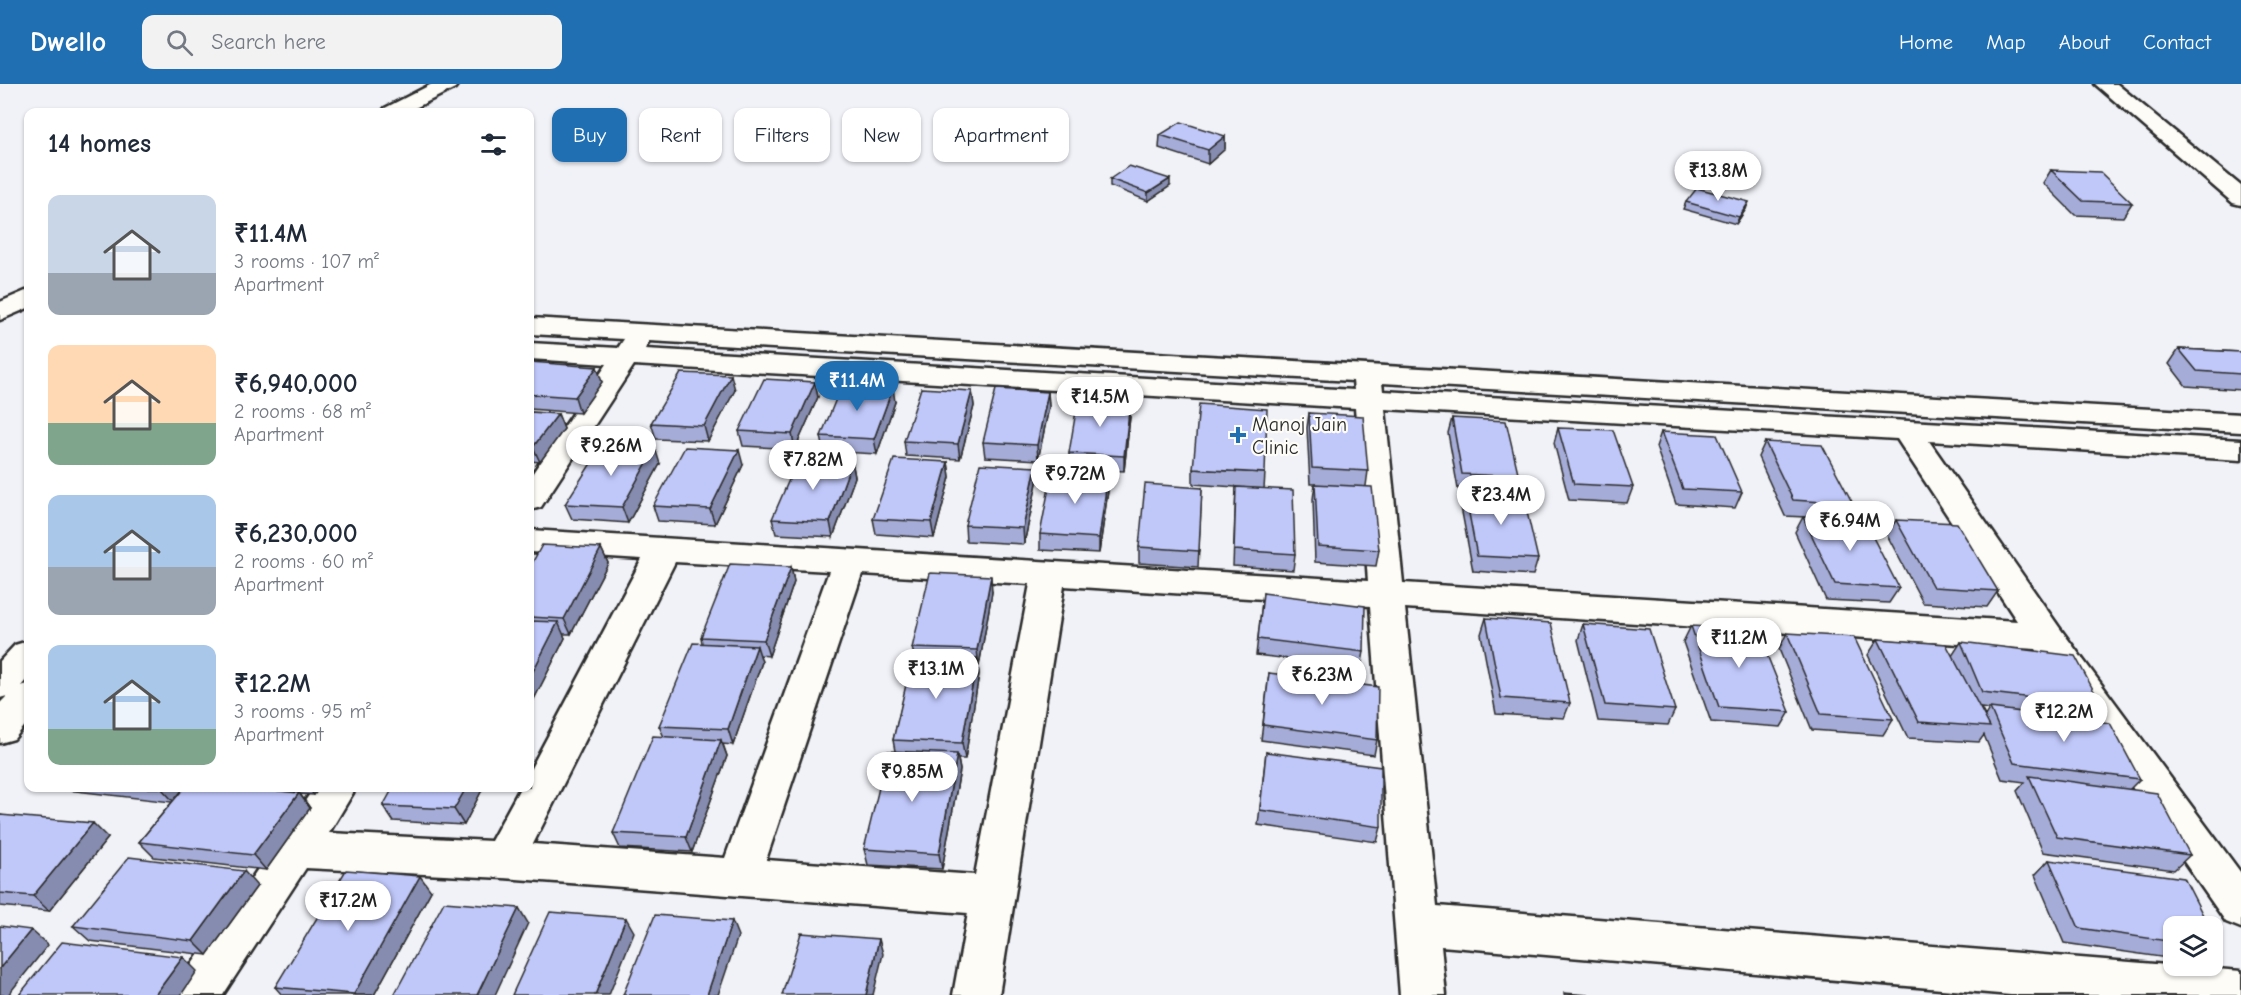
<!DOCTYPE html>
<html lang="en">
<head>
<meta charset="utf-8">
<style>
  body { margin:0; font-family:"Comic Neue",sans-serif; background:#f2f2f3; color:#1f2937; height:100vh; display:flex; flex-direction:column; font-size:22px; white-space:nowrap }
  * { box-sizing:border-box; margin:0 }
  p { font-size:20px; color:#747a83 }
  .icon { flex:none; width:33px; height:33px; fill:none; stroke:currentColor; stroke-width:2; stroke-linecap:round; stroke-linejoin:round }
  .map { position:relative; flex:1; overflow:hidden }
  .side { position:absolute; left:24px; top:24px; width:510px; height:684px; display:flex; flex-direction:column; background:#fff; border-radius:12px; box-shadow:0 2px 4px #0004 }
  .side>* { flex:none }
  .guide { position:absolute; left:552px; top:24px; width:570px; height:54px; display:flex; gap:12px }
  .fabs { position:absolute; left:2163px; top:832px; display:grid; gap:12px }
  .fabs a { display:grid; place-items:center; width:60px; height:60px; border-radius:12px; background:#fff; box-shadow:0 2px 4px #0004; font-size:30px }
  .price { position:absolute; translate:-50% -51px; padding:0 14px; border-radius:21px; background:#fff; color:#222; font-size:20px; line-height:39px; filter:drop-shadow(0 2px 3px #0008) }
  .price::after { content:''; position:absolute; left:50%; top:36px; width:18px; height:14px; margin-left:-9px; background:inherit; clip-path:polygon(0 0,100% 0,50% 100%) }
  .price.current { background:#1f6fb2; color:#fff }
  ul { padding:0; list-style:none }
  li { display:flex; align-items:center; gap:18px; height:150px; padding:0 24px }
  li span { display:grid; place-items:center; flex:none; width:168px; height:120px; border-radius:12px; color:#555 }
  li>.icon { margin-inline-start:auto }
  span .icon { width:72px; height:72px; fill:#fffc; stroke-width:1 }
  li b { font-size:26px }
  h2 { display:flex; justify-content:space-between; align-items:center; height:72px; padding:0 24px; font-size:26px }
  .pill { padding:0 21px; border-radius:12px; background:#fff; box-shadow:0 2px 4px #0004; font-size:21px; line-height:54px }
  .pill.current { background:#1f6fb2; color:#fff }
  header { display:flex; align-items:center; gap:36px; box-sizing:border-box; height:84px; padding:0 30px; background:#1f6fb2; color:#fff }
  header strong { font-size:28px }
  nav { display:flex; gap:33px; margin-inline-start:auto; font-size:21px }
  .search { width:420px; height:54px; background:#f2f2f3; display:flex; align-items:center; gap:15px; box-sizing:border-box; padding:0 21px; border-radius:12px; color:#747a83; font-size:22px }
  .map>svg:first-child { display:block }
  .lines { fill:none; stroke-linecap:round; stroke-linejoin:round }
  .street-casing { stroke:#2b2b2b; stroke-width:5 }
  .street { fill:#fdfcf7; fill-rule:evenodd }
  .wall { fill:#a5acd7; stroke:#2b2b2b; stroke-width:1.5; fill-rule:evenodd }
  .shaded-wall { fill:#868caf; stroke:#2b2b2b; stroke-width:1.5 }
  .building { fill:#c0c8fa; stroke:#2b2b2b; stroke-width:1.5 }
  .poi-dot { fill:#1f6fb2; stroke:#fdfcf7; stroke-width:2 }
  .labels { text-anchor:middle; stroke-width:4.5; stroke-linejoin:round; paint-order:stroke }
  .poi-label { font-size:20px; fill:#2b2b2b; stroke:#fdfcf7; text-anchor:start }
</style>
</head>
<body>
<header>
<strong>Dwello</strong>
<div class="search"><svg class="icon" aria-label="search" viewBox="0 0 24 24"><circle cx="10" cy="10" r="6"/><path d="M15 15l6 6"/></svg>Search here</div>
<nav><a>Home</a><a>Map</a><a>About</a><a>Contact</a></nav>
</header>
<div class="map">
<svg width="2241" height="911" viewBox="0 0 2241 911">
  <rect width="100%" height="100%" fill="#f1f2f8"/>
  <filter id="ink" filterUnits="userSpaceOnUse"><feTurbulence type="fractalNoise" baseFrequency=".0167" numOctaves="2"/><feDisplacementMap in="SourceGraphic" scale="12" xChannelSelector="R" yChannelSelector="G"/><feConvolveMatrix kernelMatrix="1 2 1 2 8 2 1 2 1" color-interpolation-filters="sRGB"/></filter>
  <g filter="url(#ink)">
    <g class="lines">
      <defs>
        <path id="street" d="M432,0H458L455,4L407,28H382L385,24Z
          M2095,0H2117L2241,102V121L2233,119Z
          M28,206V224L0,236V218Z
          M530,234L2241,330V348L1382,299L1383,307L2241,356V376L1929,357L2059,543L2241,789V844L2226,838L2036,565L1405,524L1437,822L2241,887V911H2011L1441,862L1446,911H1400L1370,522L1064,502L999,911H953L968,829L503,794L306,784L223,911H174L181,896L314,704H356L329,749L491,757L520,704H530V686L642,475L530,468V446L1368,497L1355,324L634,281L541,423L530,426V393L607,280L530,275V259L618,264L624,255L530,250ZM649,257L1353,297L1354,306L645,265ZM1385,325L1897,355L2017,537L1403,499ZM675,478L829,487L725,774L533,760ZM862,490L1030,500L975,791L766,776Z
          M28,557V594L21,602L28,600V638L14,655L0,659V619L7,612L0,614V577L15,561Z"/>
      </defs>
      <use href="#street" class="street-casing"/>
      <use href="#street" class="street"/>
    </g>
    <path class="wall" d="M1160,51L1225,52V65L1208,80L1159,64Z
      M2051,86L2132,119L2123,133L2075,131L2043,99Z
      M1110,95L1170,102L1148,117L1110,102Z
      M1686,118L1746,125L1736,140L1683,125Z
      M2179,265L2241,268V306L2186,302L2169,280Z
      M530,278L602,298L580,329L530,325Z
      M735,306L708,357L656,355L651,339Z
      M972,307L974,322L960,375L906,372L904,357Z
      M1048,308L1049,323L1038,376L985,373L983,358Z
      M818,313L795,365L743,362L739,347Z
      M895,318L877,370L824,367L821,352Z
      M1130,318V333L1124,387L1069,384V369Z
      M530,328L558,330L564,345L540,378L530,377Z
      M1309,329L1368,387L1366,402L1379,466L1376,482L1315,478L1313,415L1315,400H1310L1307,344Z
      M1452,334L1519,393L1515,408L1458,405L1448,349Z
      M1558,344L1633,403L1627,419L1569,416L1554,359Z
      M1661,348L1742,408L1735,424L1676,420L1656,363Z
      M1765,358L1853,420L1845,435L1785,432L1758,373Z
      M852,377L855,393L833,453L776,450L772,435Z
      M948,378L950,393L934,454L876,450L873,435Z
      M660,380L628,439L572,435L565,420Z
      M743,381L715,440L658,437L653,422Z
      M1193,385L1265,389L1264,405L1193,400Z
      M1037,399L1024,460L966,457L965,441Z
      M1236,403L1295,470L1293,486L1233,482Z
      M1202,404L1198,483L1139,479V463Z
      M1108,407L1099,469L1040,466V450Z
      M1465,408L1538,475L1533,491L1473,487L1461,423Z
      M1803,433L1899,504L1889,519L1826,516L1795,448Z
      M1896,436L1998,507L1987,523L1923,519L1887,451Z
      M601,464L608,479L571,550H563L565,554L530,623V483Z
      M791,483L794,498L769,572L760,571L762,578L733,661L723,660L727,672L692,768L620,764L613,749L664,653L659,642L702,559L701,553Z
      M992,508L979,582H978L979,590L965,675H958L960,686L942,785L868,781L864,765L895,667L893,656L914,571L912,564Z
      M1263,509L1364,568L1361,584L1256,571Z
      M1486,534L1570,619L1564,634L1496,630L1481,550Z
      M1583,540L1675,626L1668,641L1598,637L1578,556Z
      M1691,542L1790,628L1781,643L1711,638L1683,558Z
      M1787,549L1893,635L1883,651L1812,646L1779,565Z
      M1878,555L1952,572L1961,558L2102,622L2090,636L2140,695L2130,705L2190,771L2174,786L2043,768L2017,707L2025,698L2002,695L1984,651L1979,658L1908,654L1868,571ZM1981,624L1989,625L1985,632Z
      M1269,589L1377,656L1374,671L1261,656Z
      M1266,668L1381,743L1377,758L1258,741Z
      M65,704H319L314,711L300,710L310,724L266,786L154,773L139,758L172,718L67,706Z
      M483,704L464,741L393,737L383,722Z
      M0,731L108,754L49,827L0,822Z
      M2049,776L2174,843V875L2064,859L2035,791Z
      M257,802L207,871L90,857L73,842Z
      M431,807L374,911H282L275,903Z
      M2212,850L2220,864L2212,871Z"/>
    <path class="shaded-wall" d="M1225,52V65L1208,80V66Z
      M1170,95V102L1148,117V109Z
      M1749,118L1746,125L1736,140L1739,133Z
      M597,283L602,298L580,329L575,313Z
      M731,291L735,306L708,357L704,342Z
      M815,298L818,313L795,365L792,350Z
      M893,303L895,318L877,370L874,355Z
      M972,307L974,322L960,375L958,360Z
      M1048,308L1049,323L1038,376L1037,361Z
      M1130,318V333L1124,387V372Z
      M558,330L564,345L540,378L533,363Z
      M655,364L660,380L628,439L622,423Z
      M739,366L743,381L715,440L710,425Z
      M852,377L855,393L833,453L830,438Z
      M948,378L950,393L934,454L931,438Z
      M1036,383L1037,399L1024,460L1023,444Z
      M1108,391V407L1099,469V454Z
      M601,464L608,479L571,550L564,535Z
      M791,483L794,498L769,572L764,556Z
      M991,492L992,508L979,582L977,566Z
      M558,538L565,554L530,623V593Z
      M757,562L762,578L733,661L728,645Z
      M977,574L979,590L965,675L962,659Z
      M721,656L727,672L692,768L686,753Z
      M957,670L960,686L942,785L939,770Z
      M161,704H185L174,718Z
      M308,704H319L314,711Z
      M466,704H483L464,741L454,725Z
      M299,709L310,724L266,786L253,771Z
      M93,739L108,754L49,827L33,812Z
      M244,787L257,802L207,871L193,857Z
      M420,792L431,807L374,911H355L354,910Z
      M519,824L528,839L495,911H477Z
      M626,834L634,848L609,911H595Z
      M732,837L738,852L718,911H707Z
      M31,846L48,861L8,911H0V884Z
      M879,855L883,870L873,911H866Z
      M183,873L197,887L181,911H155Z"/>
    <path class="building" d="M1181,38L1225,52L1208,66L1160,51Z
      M1129,82L1170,95L1148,109L1110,95Z
      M2051,86L2100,88L2132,119L2083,117Z
      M1697,104L1749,118L1739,133L1686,118Z
      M2179,265L2241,268V290L2197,287Z
      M530,278L597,283L575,313L530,310Z
      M681,289L731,291L704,342L651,339Z
      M764,295L815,298L792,350L739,347Z
      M842,300L893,303L874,355L821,352Z
      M921,304L972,307L958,360L904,357Z
      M996,305L1048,308L1037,361L983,358Z
      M1078,315L1130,318L1124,372L1069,369Z
      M1199,320L1267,325L1265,389L1193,385Z
      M530,328L558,330L533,363H530Z
      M1309,329L1363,332L1368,387L1312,384Z
      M1452,334L1506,337L1519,393L1462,390Z
      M1558,344L1613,346L1633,403L1574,400Z
      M1661,348L1717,351L1742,408L1683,405Z
      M1765,358L1822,361L1853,420L1793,416Z
      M602,362L655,364L622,423L565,420Z
      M685,363L739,366L710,425L653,422Z
      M798,375L852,377L830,438L772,435Z
      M894,375L948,378L931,438L873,435Z
      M980,380L1036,383L1023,444L965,441Z
      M1052,388L1108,391L1099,454L1040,450Z
      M1145,400L1202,404L1199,467L1139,463Z
      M1315,400L1372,403L1379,466L1318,462Z
      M1236,403L1293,406L1295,470L1234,466Z
      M1465,408L1523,411L1538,475L1477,472Z
      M1803,433L1864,436L1899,504L1835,500Z
      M1896,436L1957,439L1998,507L1933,503Z
      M542,461L601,464L564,535L530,533V483Z
      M730,480L791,483L764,556L701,553Z
      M930,489L991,492L977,566L912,564Z
      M1263,509L1365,522L1364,568L1258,555Z
      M1486,534L1551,539L1570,619L1501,614Z
      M530,537L558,538L530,593Z
      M1583,540L1649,545L1675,626L1605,621Z
      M1691,542L1757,546L1790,628L1719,623Z
      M1787,549L1854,553L1893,635L1821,630Z
      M1878,555L1946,560L1990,643L1919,638Z
      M1961,558L2075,572L2102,622L1982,608Z
      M693,559L757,562L728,645L659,642Z
      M913,571L977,574L962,659L893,656Z
      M1269,589L1378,603L1377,656L1263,641Z
      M1990,624L2110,639L2140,695L2014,679Z
      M653,652L721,656L686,753L613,749Z
      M888,667L957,670L939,770L864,765Z
      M1266,668L1381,683V743L1260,726Z
      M2029,692L2157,709L2190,771L2057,753Z
      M184,704H251L299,709L253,771L139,758Z
      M393,704H466L454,725L383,722Z
      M0,731L93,739L33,812L0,809Z
      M129,773L244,787L193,857L73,842Z
      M2049,776L2184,794L2209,843H2174V858L2079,844Z
      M346,786L420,792L354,910L275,903Z
      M444,818L519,824L477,911H394Z
      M550,828L626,834L595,911H512Z
      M655,831L732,837L707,911H623Z
      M0,842L31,846L0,884Z
      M801,849L879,855L866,911H782Z
      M2212,850L2220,864L2212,863Z
      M62,858L183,873L155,911H19Z
      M1564,909L1589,911H1564Z"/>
  </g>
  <path class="poi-dot" d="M1235 342h6v6h6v6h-6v6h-6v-6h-6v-6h6z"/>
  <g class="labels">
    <g class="poi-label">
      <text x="1252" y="347">Manoj Jain<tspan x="1252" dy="23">Clinic</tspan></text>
    </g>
  </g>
</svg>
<div class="fabs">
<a><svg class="icon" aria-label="layers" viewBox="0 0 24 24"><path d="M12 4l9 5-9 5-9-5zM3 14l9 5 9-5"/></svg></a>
</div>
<b class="price" style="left:1718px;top:118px">₹13.8M</b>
<b class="price current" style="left:857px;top:328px">₹11.4M</b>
<b class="price" style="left:1100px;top:344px">₹14.5M</b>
<b class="price" style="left:611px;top:393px">₹9.26M</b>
<b class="price" style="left:813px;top:407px">₹7.82M</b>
<b class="price" style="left:1075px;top:421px">₹9.72M</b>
<b class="price" style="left:1501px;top:442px">₹23.4M</b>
<b class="price" style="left:1850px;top:468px">₹6.94M</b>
<b class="price" style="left:1739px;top:585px">₹11.2M</b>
<b class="price" style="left:936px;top:616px">₹13.1M</b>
<b class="price" style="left:1322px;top:622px">₹6.23M</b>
<b class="price" style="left:2064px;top:659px">₹12.2M</b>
<b class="price" style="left:912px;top:719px">₹9.85M</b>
<b class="price" style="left:348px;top:848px">₹17.2M</b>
<div class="guide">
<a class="pill current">Buy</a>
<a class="pill">Rent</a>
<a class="pill">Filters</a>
<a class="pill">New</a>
<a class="pill">Apartment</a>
</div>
<section class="side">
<h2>14 homes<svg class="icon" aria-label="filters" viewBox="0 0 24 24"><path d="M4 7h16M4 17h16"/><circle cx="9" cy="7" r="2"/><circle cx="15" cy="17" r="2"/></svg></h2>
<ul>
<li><span style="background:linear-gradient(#c9d6e8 65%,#9aa5b1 0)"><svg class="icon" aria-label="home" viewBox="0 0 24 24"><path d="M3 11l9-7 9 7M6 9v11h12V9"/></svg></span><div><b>₹11.4M</b><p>3 rooms · 107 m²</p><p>Apartment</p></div></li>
<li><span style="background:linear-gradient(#ffd9b3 65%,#7fa58c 0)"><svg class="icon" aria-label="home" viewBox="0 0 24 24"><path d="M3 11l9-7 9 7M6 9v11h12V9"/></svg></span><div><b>₹6,940,000</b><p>2 rooms · 68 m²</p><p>Apartment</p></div></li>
<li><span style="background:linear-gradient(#a9c7e8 60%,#9aa5b1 0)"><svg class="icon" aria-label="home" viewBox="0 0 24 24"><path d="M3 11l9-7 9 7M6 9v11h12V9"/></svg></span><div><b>₹6,230,000</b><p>2 rooms · 60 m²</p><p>Apartment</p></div></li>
<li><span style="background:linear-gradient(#a9c7e8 70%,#7fa58c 0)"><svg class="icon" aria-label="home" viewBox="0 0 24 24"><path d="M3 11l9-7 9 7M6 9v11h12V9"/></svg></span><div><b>₹12.2M</b><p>3 rooms · 95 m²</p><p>Apartment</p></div></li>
</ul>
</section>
</div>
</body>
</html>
